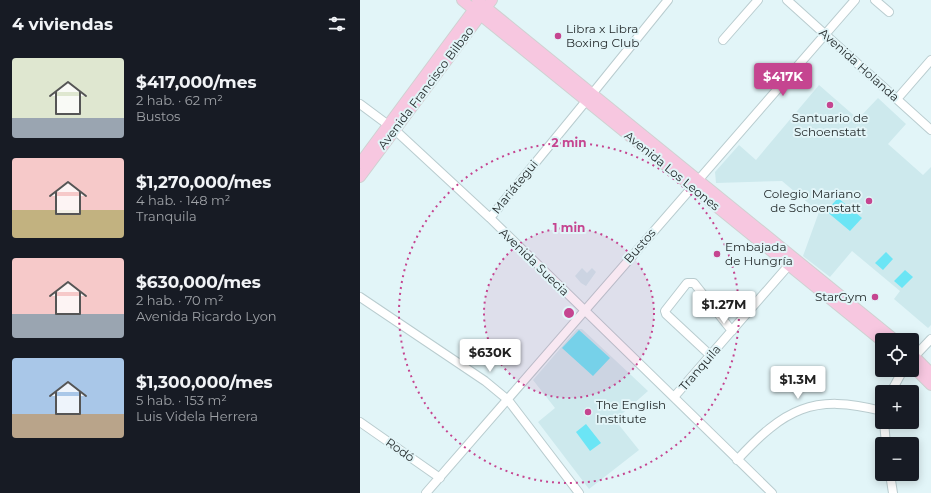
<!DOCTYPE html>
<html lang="es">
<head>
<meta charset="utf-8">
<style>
  body { margin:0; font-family:Montserrat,sans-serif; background:#242831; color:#f1f3f6; height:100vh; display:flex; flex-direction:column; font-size:15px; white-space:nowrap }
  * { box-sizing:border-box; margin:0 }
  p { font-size:13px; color:#9ea1a6 }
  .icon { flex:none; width:22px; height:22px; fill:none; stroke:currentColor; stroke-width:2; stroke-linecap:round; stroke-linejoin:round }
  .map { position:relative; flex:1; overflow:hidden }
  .drawer { display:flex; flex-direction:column; background:#171b24; width:360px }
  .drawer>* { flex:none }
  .tools { position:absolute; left:515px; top:333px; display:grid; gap:8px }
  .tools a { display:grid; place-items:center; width:44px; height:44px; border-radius:4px; background:#171b24; box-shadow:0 2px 10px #0003; font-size:20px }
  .price { position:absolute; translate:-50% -34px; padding:0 9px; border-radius:4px; background:#fff; color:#222; font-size:13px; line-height:26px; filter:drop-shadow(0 1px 2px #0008) }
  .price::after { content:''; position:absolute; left:50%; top:24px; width:12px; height:9px; margin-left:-6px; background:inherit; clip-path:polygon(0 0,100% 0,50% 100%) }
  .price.current { background:#c54590; color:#fff }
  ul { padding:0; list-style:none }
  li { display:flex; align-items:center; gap:12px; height:100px; padding:0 12px }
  li span { display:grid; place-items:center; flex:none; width:112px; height:80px; border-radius:4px; color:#555 }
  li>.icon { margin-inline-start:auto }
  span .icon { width:48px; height:48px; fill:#fffc; stroke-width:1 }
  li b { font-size:17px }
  h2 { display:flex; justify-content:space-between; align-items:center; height:48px; padding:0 12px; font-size:17px }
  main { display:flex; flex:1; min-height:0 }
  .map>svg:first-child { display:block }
  .built { fill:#cde9ed }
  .garden { fill:#6be5f5 }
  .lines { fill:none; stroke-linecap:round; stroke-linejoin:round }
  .minor-casing { stroke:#b9cccf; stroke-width:10 }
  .major-casing { stroke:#cfd1d1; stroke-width:12 }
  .minor { stroke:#fff; stroke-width:8 }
  .major { stroke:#f7c7e0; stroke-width:10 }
  .ring { fill:none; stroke:#c54590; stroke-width:2; stroke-dasharray:2 4 }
  .poi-dot { fill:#c54590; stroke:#e2f5f8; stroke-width:1.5 }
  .labels { text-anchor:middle; stroke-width:4; stroke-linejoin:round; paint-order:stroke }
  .poi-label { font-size:12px; fill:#262d2e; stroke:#e2f5f8; text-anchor:start }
  .street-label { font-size:12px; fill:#262d2e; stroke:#e2f5f8 }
  .centre { fill:#c54590; stroke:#e2f5f8; stroke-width:2 }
  .ring-label { font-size:12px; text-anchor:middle; font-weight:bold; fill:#c54590; stroke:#e2f5f8; stroke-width:4; stroke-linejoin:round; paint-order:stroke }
</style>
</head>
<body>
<main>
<section class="drawer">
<h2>4 viviendas<svg class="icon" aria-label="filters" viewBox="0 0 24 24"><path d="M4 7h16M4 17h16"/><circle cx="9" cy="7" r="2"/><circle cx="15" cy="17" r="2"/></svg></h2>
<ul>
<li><span style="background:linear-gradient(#dfe7d0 75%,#9aa5b1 0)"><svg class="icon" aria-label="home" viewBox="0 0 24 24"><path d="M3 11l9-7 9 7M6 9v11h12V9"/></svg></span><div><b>$417,000/mes</b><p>2 hab. · 62 m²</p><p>Bustos</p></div></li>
<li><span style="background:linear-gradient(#f6c9c9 65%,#c2b280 0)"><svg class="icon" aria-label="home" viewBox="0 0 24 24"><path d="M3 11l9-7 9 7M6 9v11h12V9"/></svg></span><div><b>$1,270,000/mes</b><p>4 hab. · 148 m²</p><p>Tranquila</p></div></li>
<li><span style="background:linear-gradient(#f6c9c9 70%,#9aa5b1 0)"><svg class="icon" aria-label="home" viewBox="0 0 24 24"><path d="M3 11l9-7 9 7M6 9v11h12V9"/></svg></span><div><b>$630,000/mes</b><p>2 hab. · 70 m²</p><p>Avenida Ricardo Lyon</p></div></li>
<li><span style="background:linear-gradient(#a9c7e8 70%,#b9a48a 0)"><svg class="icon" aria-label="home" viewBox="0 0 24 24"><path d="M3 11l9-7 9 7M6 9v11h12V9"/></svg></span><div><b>$1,300,000/mes</b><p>5 hab. · 153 m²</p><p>Luis Videla Herrera</p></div></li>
</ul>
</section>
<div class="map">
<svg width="571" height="493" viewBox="0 0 571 493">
  <rect width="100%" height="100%" fill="#e2f5f8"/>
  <path class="built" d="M459,85L498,119L518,98L546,124L528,144L563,175L571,167V325L568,328L534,299L540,291L492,251L470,277L443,256L459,212L422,181L356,183L355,172L379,145L396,160Z
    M222,268L227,273L232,268L236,272L226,286L221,283L215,276Z
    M217,329H222L288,391L255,420L279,450L229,489L178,422L195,408L173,380Z"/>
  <path class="garden" d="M478,198L502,218L490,231L466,211Z
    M526,252L533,259L523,270L515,263Z
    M545,270L553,277L542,288L534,281Z
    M219,330L250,358L233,376L202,348Z
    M226,424L241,443L230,451L216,432Z"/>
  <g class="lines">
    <defs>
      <path id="minor" d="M427,0L571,130
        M515,0L529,12
        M363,40L398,0
        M232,94L308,0
        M537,99L571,60
        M0,104L35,130L130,218L412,493
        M130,218L226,101
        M0,297L125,381L148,400L219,493
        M350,355L306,314L305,311L327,283H334L372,331
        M552,359L571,339
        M531,392L543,370
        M314,397L429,265
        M0,422L80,478
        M524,422L526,444
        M377,460C424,409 453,393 522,411
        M530,474L533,493
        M66,493L495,0"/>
      <path id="major" d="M102,0L522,341
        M117,0L535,340
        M0,163L117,5
        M0,177L132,0
        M552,354L571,373
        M552,366L571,385"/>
    </defs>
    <use href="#minor" class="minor-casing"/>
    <use href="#major" class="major-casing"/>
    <use href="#minor" class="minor"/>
    <use href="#major" class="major"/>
  </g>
  <circle cx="209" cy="313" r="85" fill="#c54590" fill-opacity=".12"/>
  <g class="ring">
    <circle cx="209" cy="313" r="85"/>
    <circle cx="209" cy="313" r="170"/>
  </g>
  <g class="poi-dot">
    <circle cx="198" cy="36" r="4"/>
    <circle cx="470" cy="105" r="4"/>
    <circle cx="509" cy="201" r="4"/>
    <circle cx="357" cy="254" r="4"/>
    <circle cx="515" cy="297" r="4"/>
    <circle cx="228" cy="412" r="4"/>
  </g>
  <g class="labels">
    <g class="poi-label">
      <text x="206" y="33">Libra x Libra<tspan x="206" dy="14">Boxing Club</tspan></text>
      <text x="470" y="122" text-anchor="middle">Santuario de<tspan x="470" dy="14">Schoenstatt</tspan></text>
      <text x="501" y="198" text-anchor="end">Colegio Mariano<tspan x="501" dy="14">de Schoenstatt</tspan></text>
      <text x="365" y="251">Embajada<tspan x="365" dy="14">de Hungría</tspan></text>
      <text x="507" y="301" text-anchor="end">StarGym</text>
      <text x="236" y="409">The English<tspan x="236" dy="14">Institute</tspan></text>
    </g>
    <g class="street-label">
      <text transform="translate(499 65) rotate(42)" y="4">Avenida Holanda</text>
      <text transform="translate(66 88) rotate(-53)" y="4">Avenida Francisco Bilbao</text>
      <text transform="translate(312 171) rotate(39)" y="4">Avenida Los Leones</text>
      <text transform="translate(155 187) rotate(-51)" y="4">Mariátegui</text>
      <text transform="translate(280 246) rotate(-49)" y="4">Bustos</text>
      <text transform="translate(174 262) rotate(44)" y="4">Avenida Suecia</text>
      <text transform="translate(340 368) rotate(-49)" y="4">Tranquila</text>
      <text transform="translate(40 450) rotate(35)" y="4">Rodó</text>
    </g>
  </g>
  <circle cx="209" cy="313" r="6" class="centre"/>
  <g class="ring-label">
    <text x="209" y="147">2 min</text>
    <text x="209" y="232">1 min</text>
  </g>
</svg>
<div class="tools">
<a><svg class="icon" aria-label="locate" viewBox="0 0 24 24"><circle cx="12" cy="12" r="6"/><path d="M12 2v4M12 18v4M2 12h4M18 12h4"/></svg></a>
<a>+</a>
<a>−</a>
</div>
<b class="price current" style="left:423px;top:97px">$417K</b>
<b class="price" style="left:364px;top:325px">$1.27M</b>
<b class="price" style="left:130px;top:373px">$630K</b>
<b class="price" style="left:438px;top:400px">$1.3M</b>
</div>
</main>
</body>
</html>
